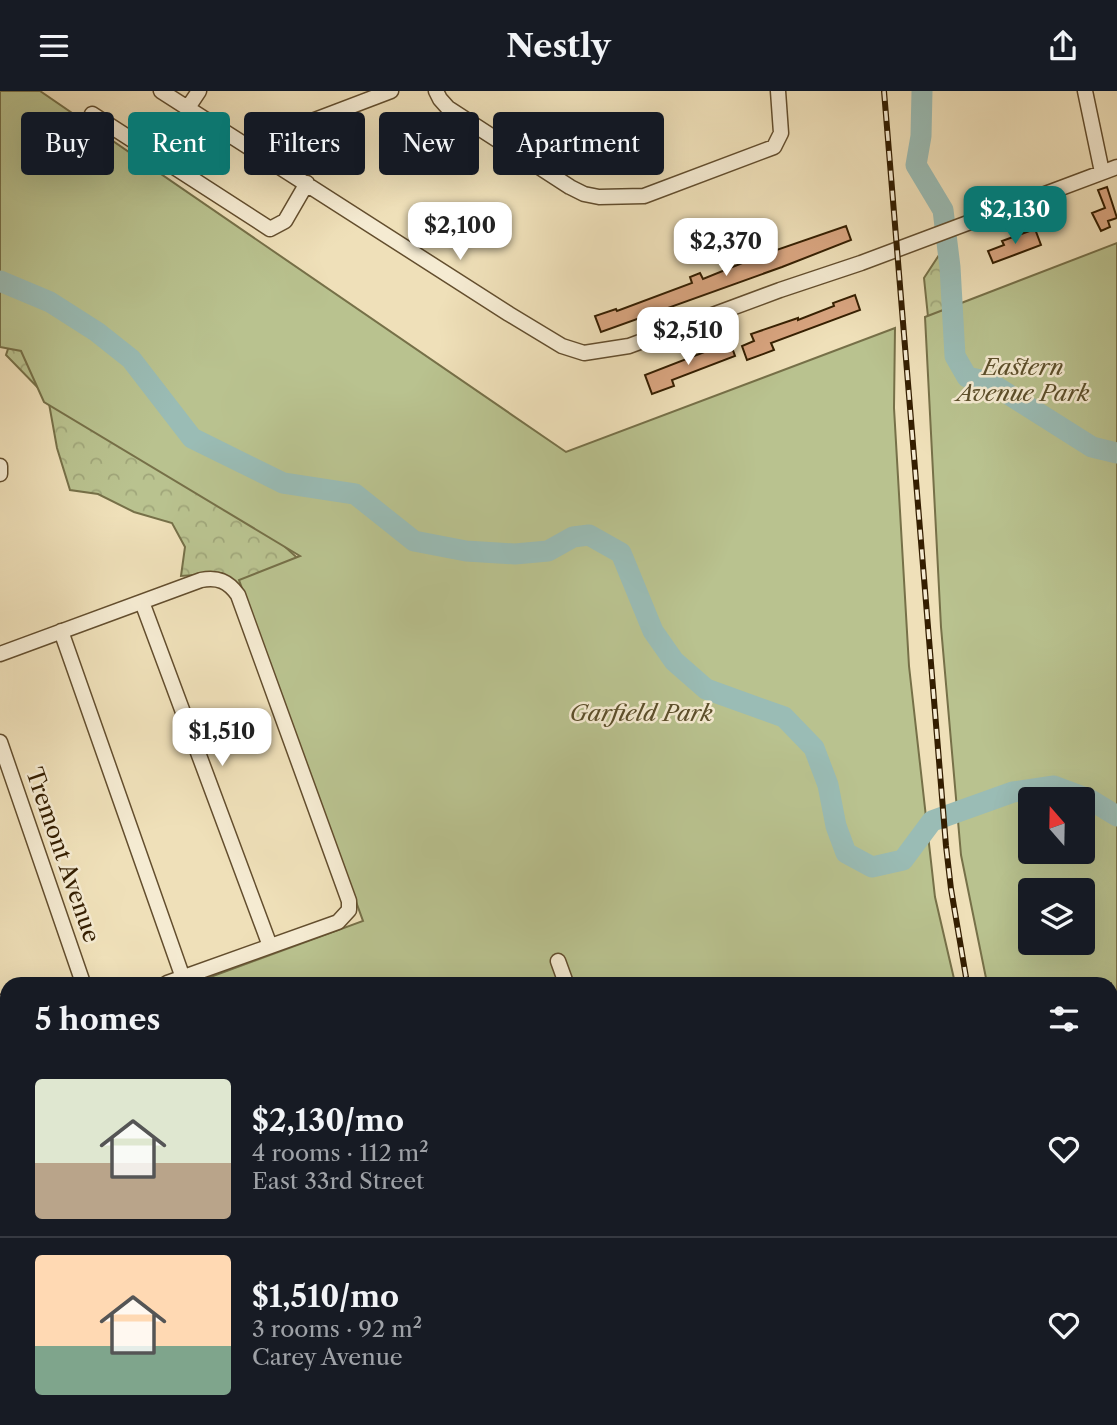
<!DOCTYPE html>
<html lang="en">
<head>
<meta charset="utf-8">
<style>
  body { margin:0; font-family:"Libre Caslon Text",serif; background:#20242c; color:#f1f3f6; height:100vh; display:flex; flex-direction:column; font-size:26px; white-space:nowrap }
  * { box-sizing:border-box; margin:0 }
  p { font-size:23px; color:#9ea1a6 }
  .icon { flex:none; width:38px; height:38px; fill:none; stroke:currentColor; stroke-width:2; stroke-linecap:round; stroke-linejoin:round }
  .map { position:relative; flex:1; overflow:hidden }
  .sheet { position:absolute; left:0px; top:886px; width:1118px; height:450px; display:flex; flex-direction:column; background:#171b24; border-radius:21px 21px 0 0; box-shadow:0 7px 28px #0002 }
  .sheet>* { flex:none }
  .banner { position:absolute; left:21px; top:21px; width:700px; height:63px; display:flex; gap:14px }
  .needle { width:46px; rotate:340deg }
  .buttons { position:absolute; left:1018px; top:696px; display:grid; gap:14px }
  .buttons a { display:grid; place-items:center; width:77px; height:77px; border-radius:7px; background:#171b24; box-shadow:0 7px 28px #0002; font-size:35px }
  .price { position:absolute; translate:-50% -60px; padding:0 16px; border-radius:14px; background:#fff; color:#222; font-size:23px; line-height:46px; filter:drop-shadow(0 2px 4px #0008) }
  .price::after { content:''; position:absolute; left:50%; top:42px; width:21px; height:16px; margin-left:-10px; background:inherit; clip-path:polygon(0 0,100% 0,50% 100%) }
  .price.selected { background:#0f766e; color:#fff }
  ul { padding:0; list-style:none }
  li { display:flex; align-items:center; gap:21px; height:175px; padding:0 35px }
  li+li { border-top:2px solid #363941 }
  li span { display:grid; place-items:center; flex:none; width:196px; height:140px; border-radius:7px; color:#555 }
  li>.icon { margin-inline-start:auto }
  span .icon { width:84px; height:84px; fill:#fffc; stroke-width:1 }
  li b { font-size:30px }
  h2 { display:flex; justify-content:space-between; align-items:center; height:84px; padding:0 35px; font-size:30px }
  .chip { padding:0 24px; border-radius:7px; background:#171b24; box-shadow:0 7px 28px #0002; font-size:24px; line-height:63px }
  .chip.selected { background:#0f766e; color:#fff }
  header { display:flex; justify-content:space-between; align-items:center; height:91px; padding:0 35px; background:#171b24; font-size:32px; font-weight:700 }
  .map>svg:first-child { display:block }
  .forest { fill:url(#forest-crowns); stroke:#767048; stroke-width:2 }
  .park { fill:#b9c28f; stroke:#767048; stroke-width:2; fill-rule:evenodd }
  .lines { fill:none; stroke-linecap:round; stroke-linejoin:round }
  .river { stroke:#9abcb5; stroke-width:21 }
  .building { fill:#d9a580; stroke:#341e00; stroke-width:2 }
  .minor-casing { stroke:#634e2e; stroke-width:17 }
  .minor { stroke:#f5ebd2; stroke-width:14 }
  .rail-casing { stroke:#341e00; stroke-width:6 }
  .rail { stroke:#f5ebd2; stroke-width:3.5; stroke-dasharray:10; stroke-linecap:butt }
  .labels { text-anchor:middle; stroke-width:5; stroke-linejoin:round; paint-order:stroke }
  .park-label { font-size:23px; font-style:italic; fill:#5c4f2b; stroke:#f5ebd2 }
  .street-label { font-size:23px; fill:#341e00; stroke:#f5ebd2 }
</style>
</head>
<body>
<header><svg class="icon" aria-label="menu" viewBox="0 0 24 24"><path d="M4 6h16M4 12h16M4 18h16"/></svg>Nestly<svg class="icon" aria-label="share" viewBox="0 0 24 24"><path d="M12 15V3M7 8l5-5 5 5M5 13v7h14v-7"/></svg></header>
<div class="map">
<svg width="1117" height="1334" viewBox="0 0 1117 1334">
  <defs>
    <pattern id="forest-crowns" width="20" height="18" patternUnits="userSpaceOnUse" patternTransform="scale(1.75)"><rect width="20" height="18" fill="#b9c28f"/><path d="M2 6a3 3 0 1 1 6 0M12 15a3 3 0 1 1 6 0" fill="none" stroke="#a0a67a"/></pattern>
  </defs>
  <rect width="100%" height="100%" fill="#efe0b9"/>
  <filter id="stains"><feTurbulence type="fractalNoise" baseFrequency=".00286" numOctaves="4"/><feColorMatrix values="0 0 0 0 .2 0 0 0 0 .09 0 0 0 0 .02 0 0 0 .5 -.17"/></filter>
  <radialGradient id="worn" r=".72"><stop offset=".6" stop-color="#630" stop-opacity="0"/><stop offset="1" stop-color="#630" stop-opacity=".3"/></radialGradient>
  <path class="forest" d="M941,161L947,253L931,255L924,187Z
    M12,246L261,434L304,473L253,504L222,482L181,485L185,456L172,432L134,421L98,403L70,399L57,357L48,307L6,264Z"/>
  <path class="park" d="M0,0H40L566,361L895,237L894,317L909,575L935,806L955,892H194L363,830L239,489L300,465L44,311L21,260L0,256Z
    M1117,152V905L1111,907V892H987L961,764L941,536L925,226ZM1031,709H1083V761H1031ZM1031,800H1083V852H1031Z
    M7,978V1058L0,1061V980Z"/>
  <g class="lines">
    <path class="river" d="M922,0L921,45L916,74L943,119L950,176L955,265L967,286L989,291L1092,356L1117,362
      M0,190L50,211L97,241L131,268L192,347L283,392L355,403L414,450L466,460L515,463L548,460L573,446L589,444L621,462L653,540L674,570L706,598L784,626L814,657L828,694L836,735L846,762L872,776L903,769L932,730L1013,701L1054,695L1089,708L1117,725"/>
  </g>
  <path class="building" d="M1107,96L1117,127L1108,130L1110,136L1101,140L1092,122L1105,117L1098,99Z
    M846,135L851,149L782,176L601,241L595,225L616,218L617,220L692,192L690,186L700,182L703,188L745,171L743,165L760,158L762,164Z
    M1035,138L1041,154L993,172L988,160L1004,154L1002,150Z
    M855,204L860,219L771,252L774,259L747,269L742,255L754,250L751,243L798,227V229L834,215L833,212Z
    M730,251L735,265L672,289L674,295L652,303L645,284Z"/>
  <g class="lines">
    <defs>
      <path id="minor" d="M161,0L509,223L562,255L584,262L629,255L780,199L861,172L1117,76
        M436,0L440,8L448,17L570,96L584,103L599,106L644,105L774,56L781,42L778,0
        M1085,0L1102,81
        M187,18L199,0
        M92,23L270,138L285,130L307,92
        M269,68L284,42L291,38L391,0
        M177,78L207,29
        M0,375V383
        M142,511L270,855
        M61,540L183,887
        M0,563L201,489C218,486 228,490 238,504L349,810V819L338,831L167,892
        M0,651L83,892
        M558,870L566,892
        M0,911L7,930
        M1111,925L1117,923
        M0,954L7,951
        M0,1192L7,1212
        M1111,1300L1117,1308
        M47,1328L49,1334
        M136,1328L138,1334
        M232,1328L234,1334
        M329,1328L331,1334
        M426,1328L428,1334
        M726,1328L728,1334
        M813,1328L815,1334
        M894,1328L896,1334
        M980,1328L982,1334
        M1064,1328L1066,1334
        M17,1334L33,1328
        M593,1334L608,1328"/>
    </defs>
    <use href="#minor" class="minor-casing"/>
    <use href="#minor" class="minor"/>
    <defs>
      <path id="rail" d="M884,0L946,755L951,798L967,892
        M1111,1249L1117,1258"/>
    </defs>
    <use href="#rail" class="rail-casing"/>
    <use href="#rail" class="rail"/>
  </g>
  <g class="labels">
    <g class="park-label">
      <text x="1023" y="284">Eastern<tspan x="1023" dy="26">Avenue Park</tspan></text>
      <text x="641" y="630">Garfield Park</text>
    </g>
    <g class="street-label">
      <text transform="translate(63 764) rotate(71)" y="8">Tremont Avenue</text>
    </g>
  </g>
  <rect width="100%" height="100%" filter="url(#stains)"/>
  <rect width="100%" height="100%" fill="url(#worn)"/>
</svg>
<div class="buttons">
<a><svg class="needle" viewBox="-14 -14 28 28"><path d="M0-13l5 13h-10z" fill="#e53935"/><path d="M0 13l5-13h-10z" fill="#9ea1a6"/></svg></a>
<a><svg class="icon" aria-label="layers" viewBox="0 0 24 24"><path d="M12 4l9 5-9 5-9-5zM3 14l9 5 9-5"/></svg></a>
</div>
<b class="price selected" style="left:1015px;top:155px">$2,130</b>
<b class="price" style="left:460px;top:171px">$2,100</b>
<b class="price" style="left:726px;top:187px">$2,370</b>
<b class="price" style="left:688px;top:276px">$2,510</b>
<b class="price" style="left:222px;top:677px">$1,510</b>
<div class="banner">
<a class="chip">Buy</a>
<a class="chip selected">Rent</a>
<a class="chip">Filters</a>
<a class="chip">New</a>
<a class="chip">Apartment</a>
</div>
<section class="sheet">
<h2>5 homes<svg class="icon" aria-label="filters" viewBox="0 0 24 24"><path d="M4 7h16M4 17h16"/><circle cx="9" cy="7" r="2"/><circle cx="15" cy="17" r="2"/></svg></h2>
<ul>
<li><span style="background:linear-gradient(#dfe7d0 60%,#b9a48a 0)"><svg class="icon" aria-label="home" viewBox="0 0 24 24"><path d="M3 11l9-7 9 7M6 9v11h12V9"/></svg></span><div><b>$2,130/mo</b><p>4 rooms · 112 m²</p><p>East 33rd Street</p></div><svg class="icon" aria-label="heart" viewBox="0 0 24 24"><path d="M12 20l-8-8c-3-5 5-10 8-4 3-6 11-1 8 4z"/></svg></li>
<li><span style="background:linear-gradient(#ffd9b3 65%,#7fa58c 0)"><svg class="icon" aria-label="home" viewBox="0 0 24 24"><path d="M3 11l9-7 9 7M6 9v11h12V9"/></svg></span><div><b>$1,510/mo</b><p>3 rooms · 92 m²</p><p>Carey Avenue</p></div><svg class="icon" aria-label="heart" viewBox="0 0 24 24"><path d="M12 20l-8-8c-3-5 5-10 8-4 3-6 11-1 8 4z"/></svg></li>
</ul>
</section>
</div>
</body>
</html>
